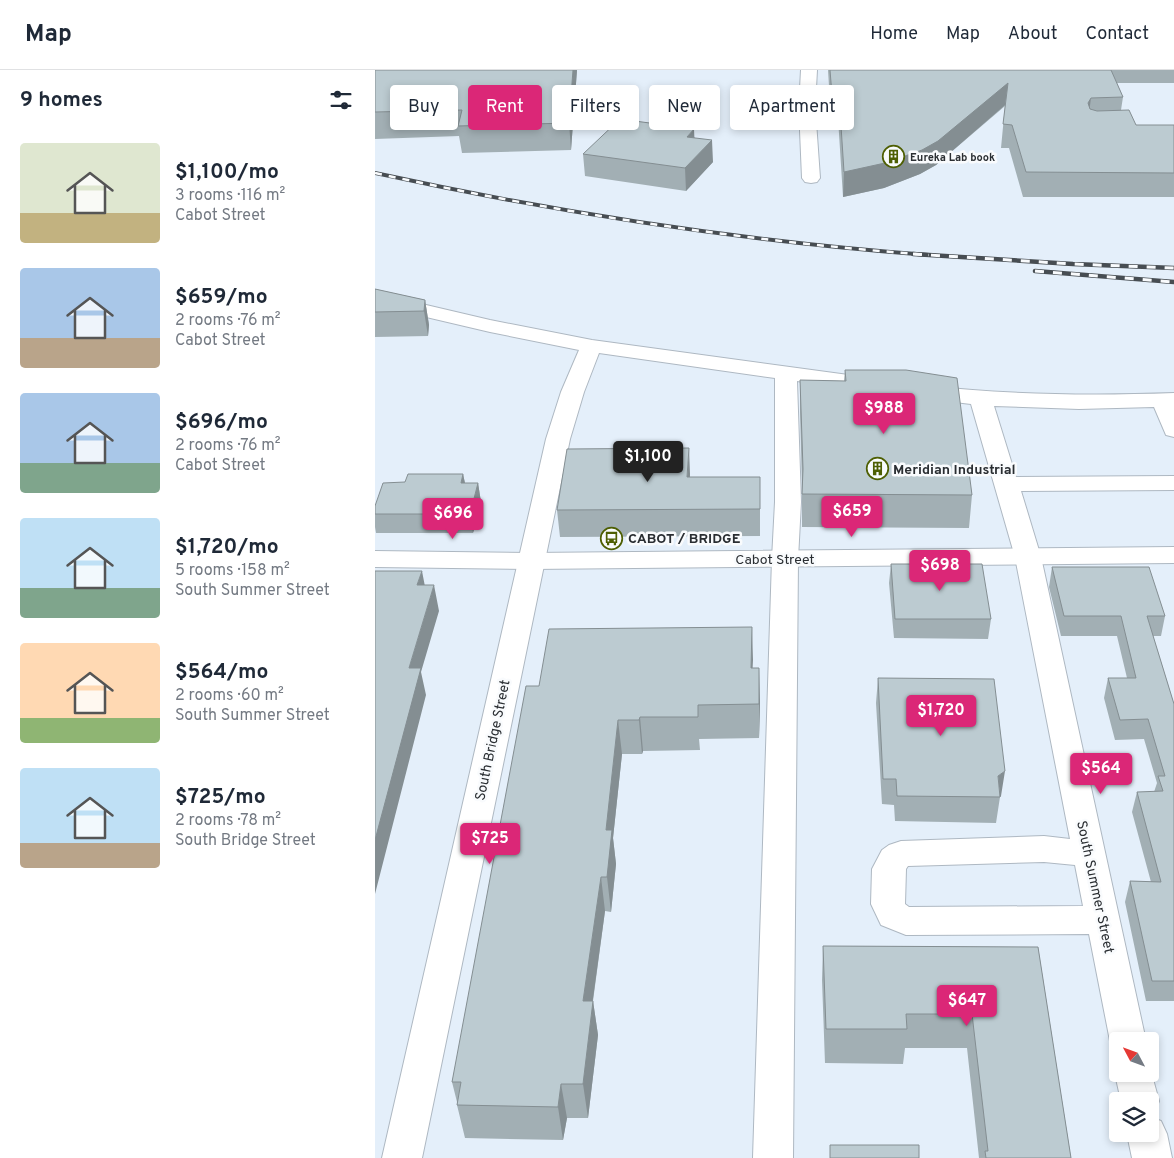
<!DOCTYPE html>
<html lang="en">
<head>
<meta charset="utf-8">
<style>
  body { margin:0; font-family:Overpass,sans-serif; background:#f2f2f3; color:#1f2937; height:100vh; display:flex; flex-direction:column; font-size:19px; white-space:nowrap }
  * { box-sizing:border-box; margin:0 }
  p { font-size:16px; color:#747a83 }
  .icon { flex:none; width:28px; height:28px; fill:none; stroke:currentColor; stroke-width:2; stroke-linecap:round; stroke-linejoin:round }
  .map { position:relative; flex:1; overflow:hidden }
  .sheet { display:flex; flex-direction:column; background:#fff; width:375px }
  .sheet>* { flex:none }
  .banner { position:absolute; left:15px; top:15px; width:475px; height:45px; display:flex; gap:10px }
  .needle { width:32px; rotate:311deg }
  .buttons { position:absolute; left:734px; top:962px; display:grid; gap:10px }
  .buttons a { display:grid; place-items:center; width:50px; height:50px; border-radius:5px; background:#fff; box-shadow:0 2px 8px #0003; font-size:25px }
  .price { position:absolute; translate:-50% -42px; padding:0 11px; border-radius:5px; background:#db2777; color:#fff; font-size:16px; line-height:32px; filter:drop-shadow(0 1px 2px #0008) }
  .price::after { content:''; position:absolute; left:50%; top:30px; width:15px; height:11px; margin-left:-8px; background:inherit; clip-path:polygon(0 0,100% 0,50% 100%) }
  .price.current { background:#222; color:#fff }
  ul { padding:0; list-style:none }
  li { display:flex; align-items:center; gap:15px; height:125px; padding:0 20px }
  li span { display:grid; place-items:center; flex:none; width:140px; height:100px; border-radius:5px; color:#555 }
  li>.icon { margin-inline-start:auto }
  span .icon { width:60px; height:60px; fill:#fffc; stroke-width:1 }
  li b { font-size:21px }
  h2 { display:flex; justify-content:space-between; align-items:center; height:60px; padding:0 20px; font-size:21px }
  .pill { padding:0 18px; border-radius:5px; background:#fff; box-shadow:0 2px 8px #0003; font-size:18px; line-height:45px }
  .pill.current { background:#db2777; color:#fff }
  header { display:flex; align-items:center; gap:30px; box-sizing:border-box; height:70px; padding:0 25px; background:#fff; border-bottom:1px solid #e0e1e3 }
  header strong { font-size:24px }
  nav { display:flex; gap:28px; margin-inline-start:auto; font-size:18px }
  main { display:flex; flex:1; min-height:0 }
  .map>svg:first-child { display:block }
  .lines { fill:none; stroke-linecap:round; stroke-linejoin:round }
  .minor-casing { stroke:#aeb8c2; stroke-width:2 }
  .major-casing { stroke:#aeb8c2; stroke-width:2 }
  .minor { fill:#fff; fill-rule:evenodd }
  .major { fill:#fff; fill-rule:evenodd }
  .rail-far1-casing { stroke:#474d52; stroke-width:4 }
  .rail-casing { stroke:#474d52; stroke-width:4.5 }
  .rail-far1 { stroke:#f9fbfd; stroke-width:2.5; stroke-dasharray:7; stroke-linecap:butt }
  .rail { stroke:#f9fbfd; stroke-width:3; stroke-dasharray:9; stroke-linecap:butt }
  .wall { fill:#a2afb4 }
  .shaded-wall { fill:#848e92 }
  .building { fill:#bccbd1; stroke:#848e92 }
  .labels { text-anchor:middle; stroke-width:5; stroke-linejoin:round; paint-order:stroke }
  .far-poi-label { font-size:11px; font-weight:bold; fill:#2a2e32; stroke:#f9fbfd; text-anchor:start }
  .poi-label { font-size:14px; font-weight:bold; fill:#2a2e32; stroke:#f9fbfd; text-anchor:start }
  .street-label { font-size:14px; fill:#2a2e32; stroke:#f9fbfd }
</style>
</head>
<body>
<header>
<strong>Map</strong>
<nav><a>Home</a><a>Map</a><a>About</a><a>Contact</a></nav>
</header>
<main>
<section class="sheet">
<h2>9 homes<svg class="icon" aria-label="filters" viewBox="0 0 24 24"><path d="M4 7h16M4 17h16"/><circle cx="9" cy="7" r="2"/><circle cx="15" cy="17" r="2"/></svg></h2>
<ul>
<li><span style="background:linear-gradient(#dfe7d0 70%,#c2b280 0)"><svg class="icon" aria-label="home" viewBox="0 0 24 24"><path d="M3 11l9-7 9 7M6 9v11h12V9"/></svg></span><div><b>$1,100/mo</b><p>3 rooms · 116 m²</p><p>Cabot Street</p></div></li>
<li><span style="background:linear-gradient(#a9c7e8 70%,#b9a48a 0)"><svg class="icon" aria-label="home" viewBox="0 0 24 24"><path d="M3 11l9-7 9 7M6 9v11h12V9"/></svg></span><div><b>$659/mo</b><p>2 rooms · 76 m²</p><p>Cabot Street</p></div></li>
<li><span style="background:linear-gradient(#a9c7e8 70%,#7fa58c 0)"><svg class="icon" aria-label="home" viewBox="0 0 24 24"><path d="M3 11l9-7 9 7M6 9v11h12V9"/></svg></span><div><b>$696/mo</b><p>2 rooms · 76 m²</p><p>Cabot Street</p></div></li>
<li><span style="background:linear-gradient(#bfe0f5 70%,#7fa58c 0)"><svg class="icon" aria-label="home" viewBox="0 0 24 24"><path d="M3 11l9-7 9 7M6 9v11h12V9"/></svg></span><div><b>$1,720/mo</b><p>5 rooms · 158 m²</p><p>South Summer Street</p></div></li>
<li><span style="background:linear-gradient(#ffd9b3 75%,#8fb573 0)"><svg class="icon" aria-label="home" viewBox="0 0 24 24"><path d="M3 11l9-7 9 7M6 9v11h12V9"/></svg></span><div><b>$564/mo</b><p>2 rooms · 60 m²</p><p>South Summer Street</p></div></li>
<li><span style="background:linear-gradient(#bfe0f5 75%,#b9a48a 0)"><svg class="icon" aria-label="home" viewBox="0 0 24 24"><path d="M3 11l9-7 9 7M6 9v11h12V9"/></svg></span><div><b>$725/mo</b><p>2 rooms · 78 m²</p><p>South Bridge Street</p></div></li>
</ul>
</section>
<div class="map">
<svg width="799" height="1088" viewBox="0 0 799 1088">
  <rect width="100%" height="100%" fill="#e4effa"/>
  <g class="lines">
    <defs>
      <path id="minor" d="M426,0H442L440,37L445,108L442,112L436,113L430,112L427,108L424,37Z
        M0,223L115,250L217,270L503,309L511,311L514,316L511,321L503,323L422,311L426,432L423,489L418,1088H378L397,489L400,432V308L224,283L209,322L195,369L47,1088H7L171,369L186,322L204,280L115,262L0,235Z
        M546,315C630,325 714,326 799,323V367L791,365L779,337L704,339L619,336L641,407L799,406V420L646,421L666,487L771,971H742V983L740,982L735,971L714,864L531,865L506,855L496,834L497,799L507,780L514,775L526,771L669,766L695,769L640,487L596,334L538,327L535,322L538,317ZM669,792L700,795L708,836L534,837L530,834L531,799L533,796Z
        M775,998L784,1031L779,1043L775,1044V1031H746L740,1004L742,999V1004H775Z
        M775,1047L786,1051L792,1064L797,1088H757L752,1064H775Z"/>
      <path id="major" d="M799,477V493L156,499L0,497V481L156,483Z"/>
    </defs>
    <use href="#minor" class="minor-casing"/>
    <use href="#major" class="major-casing"/>
    <use href="#minor" class="minor"/>
    <use href="#major" class="major"/>
    <defs>
      <path id="rail-far1" d="M0,103C184,143 366,171 554,185"/>
      <path id="rail" d="M538,184L698,194L799,198
        M660,201L799,212"/>
    </defs>
    <use href="#rail-far1" class="rail-far1-casing"/>
    <use href="#rail" class="rail-casing"/>
    <use href="#rail-far1" class="rail-far1"/>
    <use href="#rail" class="rail"/>
  </g>
  <path class="wall" d="M0,0H202L196,80L87,83L84,66L0,69Z
    M453,0H799V13H742L748,27L746,40L761,55H799V127H648L634,78H626L630,36L561,95L545,104L509,118L468,127L463,48H456Z
    M319,67L338,92L311,121L210,106L208,84Z
    M0,219L50,230L54,255L53,266L0,267Z
    M470,300L597,425L594,458L427,457V418L425,342V310L469,311Z
    M88,404L90,413H103L106,432L98,463H1L0,457V436L30,412Z
    M315,404V407H385V466L185,467L182,440Z
    M516,494L616,549L613,569L519,568L514,513Z
    M677,497L790,546L786,566H778L799,634V931H771L750,832L755,811L776,812L757,742L762,722H779L782,713L769,669L740,670L729,628L733,608H752L742,566H686L674,517Z
    M377,557V598L385,632L384,668L324,669L325,680L268,681L267,684H247L238,768L241,794L236,842L230,841L218,931L223,965L213,1048H192L188,1070L90,1068L82,1035V1032L77,1012L164,616Z
    M503,608L626,726L625,727L621,753L520,751L519,735L507,734L501,633Z
    M448,876L663,877L696,1088H604L592,978H530L528,994L450,993L447,910Z"/>
  <path class="shaded-wall" d="M198,0H202L196,80L194,53Z
    M633,13L630,35L561,95L545,104L509,118L468,127L469,102Z
    M716,28L713,51V33Z
    M319,59L320,81L312,67Z
    M337,70L338,92L311,121L310,98Z
    M50,230L54,255L53,266L49,241Z
    M314,378L315,404L313,434L312,407Z
    M88,404L92,423L86,413Z
    M103,413L106,432L98,463L95,444Z
    M47,501L52,527L42,515Z
    M59,515L64,541L46,602L51,625L0,824V770L34,598Z
    M377,557L378,590L376,632V598Z
    M384,598L385,632L384,668Z
    M265,647L268,681L267,684L264,650Z
    M243,650L247,684L238,768L241,794L236,842L232,807L231,760Z
    M630,701L626,726L625,727L623,706Z
    M226,807L230,841L213,965L208,931Z
    M218,931L223,965L213,1048L208,1014Z
    M186,1014L192,1048L188,1070L183,1037Z"/>
  <path class="building" d="M0,0H198L194,53L83,56L87,40L0,42Z
    M455,0H736L748,27L716,28L713,33L715,39L722,41L754,40L761,55H799V103L651,102L637,55L628,54L633,13L563,71L547,80L510,93L469,102L464,25H457Z
    M245,49L319,59L312,67L337,70L310,98L208,84Z
    M0,219L50,230L49,241L0,242Z
    M470,300H531L582,308L597,425L427,424L428,399L425,310L471,311Z
    M314,378L312,407H385V439L182,440L192,379Z
    M33,404H88L86,413H103L95,444H0V436L8,413L30,412Z
    M516,494H607L616,549H520Z
    M677,497H774L790,546H772L799,634V911H777L755,811L786,812L762,722L788,721L783,706H790L773,649L745,650L733,608H761L746,546H689Z
    M0,501H47L42,515H59L34,598H46L0,770Z
    M377,557L376,598H384V634L323,635V647H265L264,650H243L231,760H237L232,807H226L208,931H218L208,1014H186L183,1037L82,1035L86,1012H77L151,616H164L174,559Z
    M503,608L619,609L630,701L623,706L625,727L522,726L521,709H508Z
    M448,876L663,877L696,1088H611L610,1081H613L597,944H531L532,959H451Z
    M455,1075H544V1088H455Z"/>
  <defs>
    <symbol id="building-ring" viewBox="-11 -11 22 22"><circle r="9.5" fill="#f9fbfd" stroke="#4e5f03" stroke-width="1.5"/><path d="M-4-6H4V6H1V3H-1V6H-4ZM-2.5-4.3h1.7v1.8h-1.7ZM.8-4.3h1.7v1.8H.8ZM-2.5-1h1.7V.8h-1.7ZM.8-1h1.7V.8H.8Z" fill="#4e5f03"/></symbol>
    <symbol id="bus-ring" viewBox="-11 -11 22 22"><circle r="9.5" fill="#f9fbfd" stroke="#4e5f03" stroke-width="1.5"/><path d="M-5-6H5V4H4V6H2V4H-2V6H-4V4H-5ZM-3.5-4V0h7V-4ZM-3.5 1.2v1.5H-2V1.2ZM2 1.2v1.5H3.5V1.2Z" fill="#4e5f03"/></symbol>
  </defs>
  <g fill-rule="evenodd">
    <use href="#building-ring" x="506" y="74" width="25" height="25"/>
    <use href="#building-ring" x="490" y="386" width="25" height="25"/>
    <use href="#bus-ring" x="224" y="456" width="25" height="25"/>
  </g>
  <g class="labels">
    <g class="far-poi-label">
      <text x="535" y="91">Eureka Lab book</text>
    </g>
    <g class="poi-label">
      <text x="518" y="404">Meridian Industrial</text>
      <text x="253" y="473">CABOT / BRIDGE</text>
    </g>
    <g class="street-label">
      <text x="400" y="494">Cabot Street</text>
      <text transform="translate(117 670) rotate(-78)" y="5">South Bridge Street</text>
      <text transform="translate(721 817) rotate(78)" y="5">South Summer Street</text>
    </g>
  </g>
</svg>
<div class="buttons">
<a><svg class="needle" viewBox="-14 -14 28 28"><path d="M0-13l5 13h-10z" fill="#e53935"/><path d="M0 13l5-13h-10z" fill="#747a83"/></svg></a>
<a><svg class="icon" aria-label="layers" viewBox="0 0 24 24"><path d="M12 4l9 5-9 5-9-5zM3 14l9 5 9-5"/></svg></a>
</div>
<b class="price" style="left:509px;top:365px">$988</b>
<b class="price current" style="left:273px;top:413px">$1,100</b>
<b class="price" style="left:477px;top:468px">$659</b>
<b class="price" style="left:78px;top:470px">$696</b>
<b class="price" style="left:565px;top:522px">$698</b>
<b class="price" style="left:566px;top:667px">$1,720</b>
<b class="price" style="left:726px;top:725px">$564</b>
<b class="price" style="left:115px;top:795px">$725</b>
<b class="price" style="left:592px;top:957px">$647</b>
<div class="banner">
<a class="pill">Buy</a>
<a class="pill current">Rent</a>
<a class="pill">Filters</a>
<a class="pill">New</a>
<a class="pill">Apartment</a>
</div>
</div>
</main>
</body>
</html>
